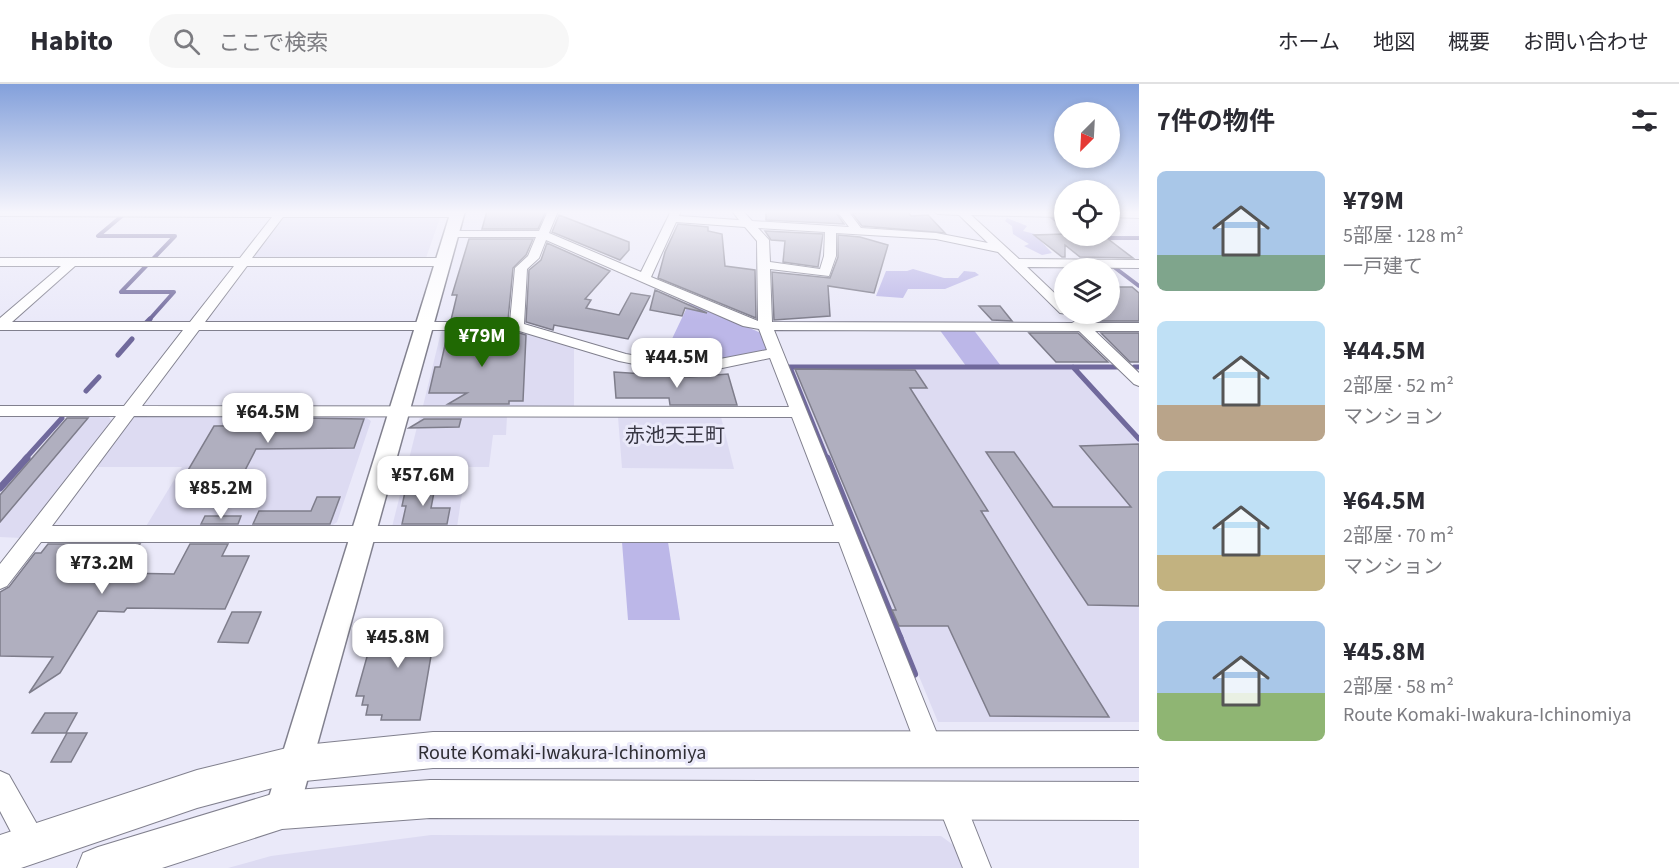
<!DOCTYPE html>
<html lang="ja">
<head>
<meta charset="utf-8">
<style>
  body { margin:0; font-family:"Source Sans 3","Noto Sans JP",sans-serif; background:#f7f7f7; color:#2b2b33; height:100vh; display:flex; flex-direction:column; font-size:22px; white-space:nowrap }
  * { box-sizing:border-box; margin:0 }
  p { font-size:20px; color:#7c7c81 }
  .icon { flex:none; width:33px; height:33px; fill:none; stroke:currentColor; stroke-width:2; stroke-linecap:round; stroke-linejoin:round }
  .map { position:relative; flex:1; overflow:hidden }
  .panel { display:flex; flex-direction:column; background:#fff; width:540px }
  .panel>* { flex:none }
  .needle { width:39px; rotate:204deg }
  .tools { position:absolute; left:1054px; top:18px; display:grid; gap:12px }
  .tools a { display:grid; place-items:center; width:66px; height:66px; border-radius:50%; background:#fff; box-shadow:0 3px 9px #0003; font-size:30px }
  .price { position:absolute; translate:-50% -51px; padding:0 14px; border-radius:12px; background:#fff; color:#222; font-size:20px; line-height:39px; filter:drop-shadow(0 2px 3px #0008) }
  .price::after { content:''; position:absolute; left:50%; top:36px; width:18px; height:14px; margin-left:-9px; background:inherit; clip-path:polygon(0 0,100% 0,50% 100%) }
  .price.current { background:#206903; color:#fff }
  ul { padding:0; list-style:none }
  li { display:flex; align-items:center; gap:18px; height:150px; padding:0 18px }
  li span { display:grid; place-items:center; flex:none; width:168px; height:120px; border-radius:9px; color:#555 }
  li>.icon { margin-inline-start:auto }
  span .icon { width:72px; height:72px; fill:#fffc; stroke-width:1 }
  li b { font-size:26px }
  h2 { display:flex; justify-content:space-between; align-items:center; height:72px; padding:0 18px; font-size:26px }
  header { display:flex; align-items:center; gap:36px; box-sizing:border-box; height:84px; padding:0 30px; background:#fff; border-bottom:2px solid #e1e1e2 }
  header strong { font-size:28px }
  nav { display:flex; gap:33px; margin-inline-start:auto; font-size:21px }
  .search { width:420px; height:54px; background:#f7f7f7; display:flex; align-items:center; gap:15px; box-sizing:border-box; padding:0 21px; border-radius:33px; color:#7c7c81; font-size:22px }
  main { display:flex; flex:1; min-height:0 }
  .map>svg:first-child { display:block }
  .built { fill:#dddbf2 }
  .green { fill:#bcb7e8 }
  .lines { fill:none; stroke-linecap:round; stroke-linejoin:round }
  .stream-far3 { stroke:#70699c; stroke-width:4 }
  .stream-far2 { stroke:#70699c; stroke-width:5 }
  .stream-far1 { stroke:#70699c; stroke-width:7 }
  .stream { stroke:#70699c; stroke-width:8 }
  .building { fill:#b0afbf; stroke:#7e7d8b; stroke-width:1.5 }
  .minor-casing { stroke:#81808e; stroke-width:2 }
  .tertiary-casing { stroke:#81808e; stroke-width:3 }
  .secondary-casing { stroke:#81808e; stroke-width:2 }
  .minor { fill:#fff; fill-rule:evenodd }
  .tertiary { fill:#fff; fill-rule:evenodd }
  .secondary { fill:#fff; fill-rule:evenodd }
  .labels { text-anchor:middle; stroke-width:6; stroke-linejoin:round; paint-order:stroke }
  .quarter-label { font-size:20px; fill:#383744; stroke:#eae9f9 }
  .near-street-label { font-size:20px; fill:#2f2e34; stroke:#eae9f9 }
</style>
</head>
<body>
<header>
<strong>Habito</strong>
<div class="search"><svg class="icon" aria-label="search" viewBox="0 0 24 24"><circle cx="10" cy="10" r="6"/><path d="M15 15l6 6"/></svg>ここで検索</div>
<nav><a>ホーム</a><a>地図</a><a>概要</a><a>お問い合わせ</a></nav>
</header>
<main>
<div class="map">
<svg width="1139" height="784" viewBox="0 0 1139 784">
  <rect width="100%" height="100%" fill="#eae9f9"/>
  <path class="built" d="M289,131L436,132L440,134L426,174L255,176L252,174L281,134Z
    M448,244L519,245L574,262V325H428L423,322L441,248Z
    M791,284H1071L1139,357V638H938Z
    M139,331L364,332L371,337L337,438L327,445L145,444L182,383H93L129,336Z
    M423,332H507L506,351H493L489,383H466L457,443H392L419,335Z
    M67,333H109L113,339L22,454L0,453V409Z
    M618,333H721L734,385L622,384Z
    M431,751L941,752L956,763L964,784H228L271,772Z"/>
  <path class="green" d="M1007,134L1027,142L1023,147L1039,151L1038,154L1052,169L1042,171L1024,162L1029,160L1013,150L1012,142L1005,137Z
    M913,185L944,194H958L964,187L975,188L979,191L945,205H908L903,214L876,212L886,187H907Z
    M690,217L763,250L768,263L765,268L688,283L661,278Z
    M939,245H973L1001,282H966Z
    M622,458H668L680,536H628Z"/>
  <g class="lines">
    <path class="stream-far3" d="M123,131L98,152H175L151,177
      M1052,133L1065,143
      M1099,154H1139
      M147,181L121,208H174L149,236
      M1114,183L1139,202"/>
    <path class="stream-far2" d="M146,239L150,235
      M118,271L132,255
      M789,283H1117
      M1073,283L1139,355
      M1134,283H1139
      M791,286L827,375
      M86,307L99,293
      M25,375L62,334"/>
    <path class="stream-far1" d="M827,374L900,554
      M0,404L27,374"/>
    <path class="stream" d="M899,553L914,590"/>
  </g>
  <path class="building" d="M487,127H546L538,145H482Z
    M766,127H835L844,140L766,136Z
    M908,128L911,132L928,131L945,149L862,142L852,129Z
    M559,131L629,158V166L620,176L552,148Z
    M678,140L708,143V147L722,150L725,182L755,186L756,234L658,194L665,168Z
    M765,147L823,150L818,183L783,178L785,157L771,156Z
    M1065,150L1104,152L1133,174L1080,173L1065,161V173H1062L1034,151Z
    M838,151L860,153L888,161L874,209L828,202L830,232L774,236L772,188L830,194L838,173Z
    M469,155H533L526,171L513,184L508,236H451L457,211H452Z
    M547,159L610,187L585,215L591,216L586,224L619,231L631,209L650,212L628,255L554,241L553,246L526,238L529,186L541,176Z
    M1110,203H1132L1139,209V237H1088L1077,230H1110Z
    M655,206L707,229L685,224L682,232L650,226Z
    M979,222H1000L1012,237L992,236Z
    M448,248H516L526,251L523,317H509V320H448L467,309H429L435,283H440Z
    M1029,249H1078L1108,278H1056Z
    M1101,249H1139V278H1130Z
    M795,285L915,286L927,304H910L988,427H981L1109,633L990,632L948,542H899L892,526H896Z
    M614,288L689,293L728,290L737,321H670L669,314H616Z
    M67,334H88L0,438V411Z
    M302,334L364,335L354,364L256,365L241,394L184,393L214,342L299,341Z
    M424,335H461L459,343L409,344Z
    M1139,360V522L1088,521L986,368H1014L1053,423H1131L1080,362Z
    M406,403H435L431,424H450L447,440H402L406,422H402Z
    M317,413H340L330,440H253L259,427H311Z
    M205,432H241L238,440H201Z
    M48,460H140L122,489L174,490L190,460H228L222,472H249L225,525L127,524L124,528L98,527L60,589L29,609L53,573L0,572V508L9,503L35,469H41Z
    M232,528H261L248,559L218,558Z
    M377,537H437L420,636H381L382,631H366L368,621H362L364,612H356Z
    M45,629H77L66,649H32Z
    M67,649H87L71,678H51Z"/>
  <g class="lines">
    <defs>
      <path id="minor" d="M0,127H458L462,130L457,133H283L252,174H442L448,178L442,182H247L205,238H510L515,184L528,172L536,153H451L445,150L451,147H539L548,127H558L549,149L641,188L671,127H681L679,132L739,136L732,127H743L752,137L849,143L837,127H848L861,144L936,149L988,159L959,131L938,130L933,127H1065V133L971,131L1019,175L1139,176V184L1027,183L1065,219L1067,230L1060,229L998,168L936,155L836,149V172L829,192L770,185L772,238L1072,239L1079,235L1087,239H1139V247H1095L1139,289V302L1134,300L1079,247L774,246L944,667L940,676L931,680L922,676L918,667L839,458H41L7,502L0,505V480L116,332H0V322H124L183,246H0V234L61,182H0V174H240L272,133L0,132ZM676,138L745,143L757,157L758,237L651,193ZM758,144L825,148L824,172L820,185L770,178L769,156ZM546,156L743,242L759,245L767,266L689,281L626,270L524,240L527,185L539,174ZM75,182H234L190,238H12ZM199,246H516L619,277L689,291L770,274L789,323L142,322ZM134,332L792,333L834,442H52Z
        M1110,127L1139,128V134L1110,133Z
        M0,687L9,691L42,749L46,759L42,769L32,773L22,769L0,727Z
        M950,702L960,706L991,784H963L936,716L940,706Z"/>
      <path id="tertiary" d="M451,127H465L299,726L294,738L282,743L270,738L265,726Z"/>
      <path id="secondary" d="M1139,647V683L433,684L295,698L197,724L21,784H0V751L197,686L295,662L433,648Z
        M430,696L1139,698V736L430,734L282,745L162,784H77L83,769L98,763L282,707Z"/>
    </defs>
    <use href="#minor" class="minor-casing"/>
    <use href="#tertiary" class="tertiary-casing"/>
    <use href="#secondary" class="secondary-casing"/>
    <use href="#minor" class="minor"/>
    <use href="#tertiary" class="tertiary"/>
    <use href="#secondary" class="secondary"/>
  </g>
  <linearGradient id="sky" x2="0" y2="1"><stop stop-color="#83a0db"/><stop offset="0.54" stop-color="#f6f5fc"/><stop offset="1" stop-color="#f6f5fc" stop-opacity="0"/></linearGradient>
  <rect width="1139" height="237" fill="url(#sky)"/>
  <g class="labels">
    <g class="quarter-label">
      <text x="675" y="358">赤池天王町</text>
    </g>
    <g class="near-street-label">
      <text x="562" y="675">Route Komaki-Iwakura-Ichinomiya</text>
    </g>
  </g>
</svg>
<div class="tools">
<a><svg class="needle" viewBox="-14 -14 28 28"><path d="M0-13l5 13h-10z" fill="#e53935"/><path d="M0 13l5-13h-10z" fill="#7c7c81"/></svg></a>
<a><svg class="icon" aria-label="locate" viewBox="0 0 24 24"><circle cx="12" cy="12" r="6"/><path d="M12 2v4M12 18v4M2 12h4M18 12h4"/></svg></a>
<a><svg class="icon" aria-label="layers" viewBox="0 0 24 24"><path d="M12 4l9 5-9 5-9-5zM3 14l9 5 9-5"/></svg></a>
</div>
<b class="price current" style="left:482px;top:284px">¥79M</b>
<b class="price" style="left:677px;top:305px">¥44.5M</b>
<b class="price" style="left:268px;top:360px">¥64.5M</b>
<b class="price" style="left:423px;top:423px">¥57.6M</b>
<b class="price" style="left:221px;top:436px">¥85.2M</b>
<b class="price" style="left:102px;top:511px">¥73.2M</b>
<b class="price" style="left:398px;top:585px">¥45.8M</b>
</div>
<section class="panel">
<h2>7件の物件<svg class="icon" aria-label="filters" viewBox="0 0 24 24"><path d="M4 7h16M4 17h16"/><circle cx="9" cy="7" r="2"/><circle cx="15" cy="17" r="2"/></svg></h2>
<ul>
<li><span style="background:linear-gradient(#a9c7e8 70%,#7fa58c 0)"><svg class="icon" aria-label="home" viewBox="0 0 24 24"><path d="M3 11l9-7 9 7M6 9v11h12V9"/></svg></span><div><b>¥79M</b><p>5部屋 · 128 m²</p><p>一戸建て</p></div></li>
<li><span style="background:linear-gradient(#bfe0f5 70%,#b9a48a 0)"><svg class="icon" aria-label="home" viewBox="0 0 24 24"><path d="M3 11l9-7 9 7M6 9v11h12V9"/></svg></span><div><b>¥44.5M</b><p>2部屋 · 52 m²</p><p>マンション</p></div></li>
<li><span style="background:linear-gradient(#bfe0f5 70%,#c2b280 0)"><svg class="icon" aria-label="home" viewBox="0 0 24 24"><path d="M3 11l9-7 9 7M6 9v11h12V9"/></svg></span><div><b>¥64.5M</b><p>2部屋 · 70 m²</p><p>マンション</p></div></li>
<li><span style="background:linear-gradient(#a9c7e8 60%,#8fb573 0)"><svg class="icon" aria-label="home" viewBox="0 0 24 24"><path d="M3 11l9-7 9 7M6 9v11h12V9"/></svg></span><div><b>¥45.8M</b><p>2部屋 · 58 m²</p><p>Route Komaki-Iwakura-Ichinomiya</p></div></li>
</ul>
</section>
</main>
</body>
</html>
